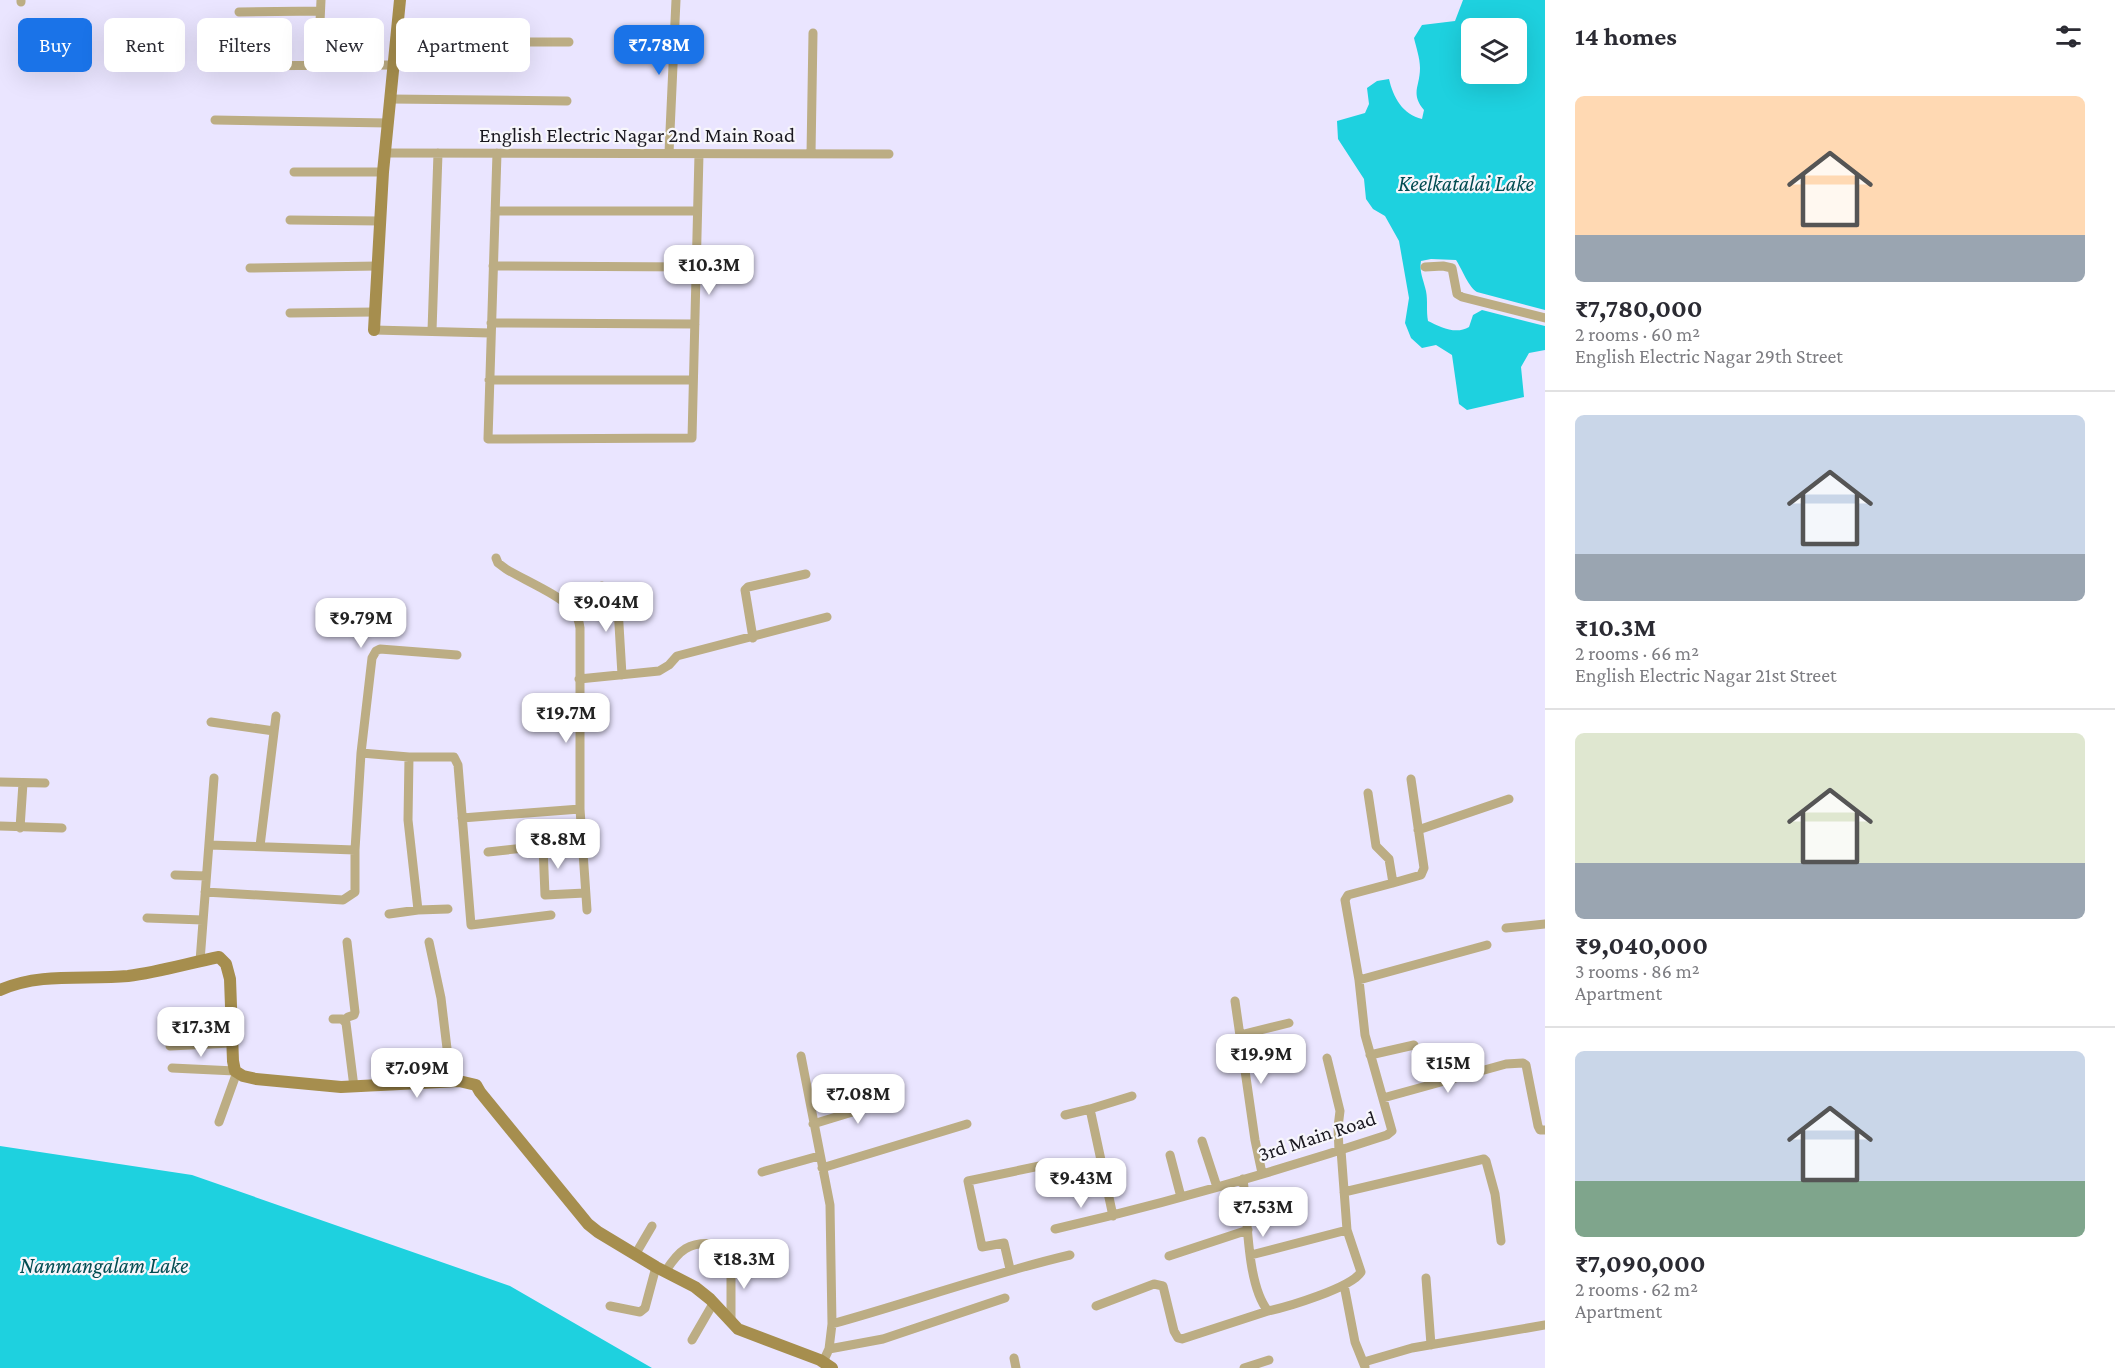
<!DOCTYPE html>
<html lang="en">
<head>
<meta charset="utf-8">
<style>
  body { margin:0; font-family:"Crimson Pro",serif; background:#f2f2f3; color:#2b2b33; height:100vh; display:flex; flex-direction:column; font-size:22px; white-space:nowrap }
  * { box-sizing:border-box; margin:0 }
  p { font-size:20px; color:#7c7c81 }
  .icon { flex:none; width:33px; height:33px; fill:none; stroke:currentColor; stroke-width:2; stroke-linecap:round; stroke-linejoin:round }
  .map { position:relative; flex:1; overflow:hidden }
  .side { display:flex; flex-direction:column; background:#fff; width:570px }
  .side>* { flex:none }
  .hud { position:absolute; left:18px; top:18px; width:570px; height:54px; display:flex; gap:12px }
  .buttons { position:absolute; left:1461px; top:18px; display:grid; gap:12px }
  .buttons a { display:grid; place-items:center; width:66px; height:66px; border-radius:9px; background:#fff; box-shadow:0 6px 24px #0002; font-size:30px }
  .price { position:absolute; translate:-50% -51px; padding:0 14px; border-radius:12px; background:#fff; color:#222; font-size:20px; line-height:39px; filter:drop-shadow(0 2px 3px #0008) }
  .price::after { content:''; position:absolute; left:50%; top:36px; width:18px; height:14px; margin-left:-9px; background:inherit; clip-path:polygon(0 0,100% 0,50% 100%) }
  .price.on { background:#1a73e8; color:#fff }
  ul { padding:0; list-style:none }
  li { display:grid; align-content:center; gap:12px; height:318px; padding:0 30px }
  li+li { border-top:2px solid #e1e1e2 }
  li span { display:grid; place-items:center; height:186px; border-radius:9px; color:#555 }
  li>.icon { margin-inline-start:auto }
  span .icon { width:108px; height:108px; fill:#fffc; stroke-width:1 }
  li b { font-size:26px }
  h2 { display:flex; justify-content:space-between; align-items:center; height:72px; padding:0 30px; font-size:26px }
  .chip { padding:0 21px; border-radius:9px; background:#fff; box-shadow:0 6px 24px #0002; font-size:21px; line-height:54px }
  .chip.on { background:#1a73e8; color:#fff }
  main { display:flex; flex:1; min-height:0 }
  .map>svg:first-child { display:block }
  .water { fill:#1ed1df; fill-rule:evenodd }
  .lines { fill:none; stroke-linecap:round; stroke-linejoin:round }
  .street { stroke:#bcad84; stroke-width:9 }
  .secondary { stroke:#a68e4e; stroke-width:12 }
  .labels { text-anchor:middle; stroke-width:4.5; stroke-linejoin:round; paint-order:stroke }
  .street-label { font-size:21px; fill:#1a1820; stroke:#f7f6fb }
  .water-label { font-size:22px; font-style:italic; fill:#024c52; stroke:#f7f6fb }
</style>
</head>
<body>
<main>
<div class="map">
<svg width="1545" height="1368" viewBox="0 0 1545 1368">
  <rect width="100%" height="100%" fill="#eae5ff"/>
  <path class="water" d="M1463,0H1545V310L1477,292C1469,288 1462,269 1456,260L1431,259L1421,261C1419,272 1424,281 1426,291C1428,301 1426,311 1428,321C1440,327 1456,335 1469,327L1473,315L1482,310L1545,326V350L1529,353L1521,367L1524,397L1467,410L1459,404L1452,355L1436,345L1422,348L1411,338L1405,323L1409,298L1399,241L1385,216L1373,209L1366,199L1364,179L1338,139L1337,121L1365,113L1369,104L1367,88L1377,81L1389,79C1393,97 1403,115 1422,119L1424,110C1410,93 1420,87 1420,68C1420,58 1416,47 1414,38L1422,25L1455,21ZM1516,28V74H1472V28Z
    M0,1146L192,1175L510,1286L652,1368H0Z"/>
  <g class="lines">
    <path class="street" d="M21,0V2
      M239,12L320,11
      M395,42H569
      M224,66L393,65
      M318,66L321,0
      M390,99L567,101
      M215,120L388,123
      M385,153L889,154
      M497,153L488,439L692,438L699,154
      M669,153L676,0
      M811,154L813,33
      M294,172H383
      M495,211H697
      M290,220L380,221
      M493,266L696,267
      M1425,267L1443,266L1452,268L1457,294L1462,297L1545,318
      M250,268L378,266
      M290,313L375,312
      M491,323L695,324
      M374,330L490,333
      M432,331L438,153
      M489,380H693
      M496,558L498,563L506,569C524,580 560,595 573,610C578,616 579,621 580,628V809L587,910
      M602,586L615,600L618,608L622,675
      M753,638L745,590L748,587L806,574
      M579,679L659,671L669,665L677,656L827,617
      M211,722L274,731
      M361,753L372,658L376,651L380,649L457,655
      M409,757L408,820L418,910
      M0,782L45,783
      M462,818L580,809
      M0,826L62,828
      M20,828L23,783
      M1418,830L1509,799
      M260,846L276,716
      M355,850L361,753L409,757H454L458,765L471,925L551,915
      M488,852L543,846L545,895L585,893
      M175,875L206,876
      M1393,883L1421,875L1424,868L1411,779
      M205,892L343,900L355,892V850L209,845
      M389,914L418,910L448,909
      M147,918L203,920
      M1506,928L1545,924
      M429,942L441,998L451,1082
      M200,961L214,778
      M1359,980L1487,945
      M1235,1001L1255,1140L1262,1173
      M333,1019H342L346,1023L354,1087
      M344,1021L348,1017L354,1015L355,1012L347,942
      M1240,1035L1289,1023
      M170,1046L231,1043
      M1370,1055L1414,1045
      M801,1056L830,1205L832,1324L829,1349L823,1362
      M1327,1058L1340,1111L1338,1127L1339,1151
      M172,1068L235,1071
      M1383,1098L1506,1064L1523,1063L1526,1065L1538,1126L1540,1130H1545
      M1090,1109L1132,1096
      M1065,1115L1090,1109L1113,1216
      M219,1122L237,1072
      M813,1124L895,1099
      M1202,1141L1217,1187
      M1170,1155L1181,1197
      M822,1168L967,1124
      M762,1172L819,1156
      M1243,1179C1248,1215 1246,1284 1268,1311C1287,1307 1351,1288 1361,1272L1347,1230L1341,1150
      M1344,1192L1484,1159L1486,1161L1495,1194L1501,1241
      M1055,1229C1167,1203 1278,1171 1387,1135L1392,1131L1365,1035L1359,980L1345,900L1348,895L1393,883L1389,859L1376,846L1368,793
      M635,1255L652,1226
      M1251,1255L1347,1230
      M1169,1256L1248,1230
      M731,1257V1323
      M1010,1269L1004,1243L982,1247L968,1181L1054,1163
      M665,1272C679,1250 689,1241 716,1244
      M1426,1278L1431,1345
      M1344,1285L1355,1342L1365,1367
      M610,1306L640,1312L645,1308L656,1267
      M1096,1306L1154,1284L1163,1286L1174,1331L1178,1338L1182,1339L1268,1311
      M832,1324C912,1302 989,1274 1070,1255
      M692,1340L714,1302
      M829,1349L883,1339L1005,1298
      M1014,1358L1016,1368
      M1364,1362L1412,1348L1545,1325
      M1244,1368L1269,1360"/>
    <path class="secondary" d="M374,330L383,172L400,0
      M0,990C41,972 85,980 128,976C159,972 189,963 219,957L226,964L230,979L233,1061L235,1071L243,1076L256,1079L341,1087L459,1081L476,1085L480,1092L588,1224L598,1232L656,1267L695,1287L710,1299L738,1329L820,1360L832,1368"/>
  </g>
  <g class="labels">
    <g class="street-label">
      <text x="637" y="142">English Electric Nagar 2nd Main Road</text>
      <text transform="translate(1317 1136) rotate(-18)" y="7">3rd Main Road</text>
    </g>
    <g class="water-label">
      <text x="1466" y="191">Keelkatalai Lake</text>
      <text x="104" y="1273">Nanmangalam Lake</text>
    </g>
  </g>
</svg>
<div class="buttons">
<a><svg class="icon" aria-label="layers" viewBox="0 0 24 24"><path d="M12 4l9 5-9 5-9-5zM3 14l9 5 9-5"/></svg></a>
</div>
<b class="price on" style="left:659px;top:76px">₹7.78M</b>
<b class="price" style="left:709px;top:296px">₹10.3M</b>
<b class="price" style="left:606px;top:633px">₹9.04M</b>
<b class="price" style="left:361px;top:649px">₹9.79M</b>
<b class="price" style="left:566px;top:744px">₹19.7M</b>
<b class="price" style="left:558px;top:870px">₹8.8M</b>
<b class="price" style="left:201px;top:1058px">₹17.3M</b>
<b class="price" style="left:1261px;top:1085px">₹19.9M</b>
<b class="price" style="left:1448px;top:1094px">₹15M</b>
<b class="price" style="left:417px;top:1099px">₹7.09M</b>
<b class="price" style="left:858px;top:1125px">₹7.08M</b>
<b class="price" style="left:1081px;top:1209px">₹9.43M</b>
<b class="price" style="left:1263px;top:1238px">₹7.53M</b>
<b class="price" style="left:744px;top:1290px">₹18.3M</b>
<div class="hud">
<a class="chip on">Buy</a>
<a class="chip">Rent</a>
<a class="chip">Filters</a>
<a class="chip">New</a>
<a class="chip">Apartment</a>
</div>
</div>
<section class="side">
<h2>14 homes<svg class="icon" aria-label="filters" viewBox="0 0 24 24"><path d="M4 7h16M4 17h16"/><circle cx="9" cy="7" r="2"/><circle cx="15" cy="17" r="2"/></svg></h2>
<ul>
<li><span style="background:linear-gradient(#ffd9b3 75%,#9aa5b1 0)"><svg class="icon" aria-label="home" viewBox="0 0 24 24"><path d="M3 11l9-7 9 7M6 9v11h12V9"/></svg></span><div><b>₹7,780,000</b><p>2 rooms · 60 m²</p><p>English Electric Nagar 29th Street</p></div></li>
<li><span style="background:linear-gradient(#c9d6e8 75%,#9aa5b1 0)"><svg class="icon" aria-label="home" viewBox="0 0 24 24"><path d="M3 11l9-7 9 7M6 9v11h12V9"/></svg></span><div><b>₹10.3M</b><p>2 rooms · 66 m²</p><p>English Electric Nagar 21st Street</p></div></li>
<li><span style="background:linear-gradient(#dfe7d0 70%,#9aa5b1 0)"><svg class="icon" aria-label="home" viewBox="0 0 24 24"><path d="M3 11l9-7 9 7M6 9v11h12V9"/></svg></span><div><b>₹9,040,000</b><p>3 rooms · 86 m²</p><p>Apartment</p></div></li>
<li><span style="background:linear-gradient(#c9d6e8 70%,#7fa58c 0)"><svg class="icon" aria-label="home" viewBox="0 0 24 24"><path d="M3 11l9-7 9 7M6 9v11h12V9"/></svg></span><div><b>₹7,090,000</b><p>2 rooms · 62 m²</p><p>Apartment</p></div></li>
</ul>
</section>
</main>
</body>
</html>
